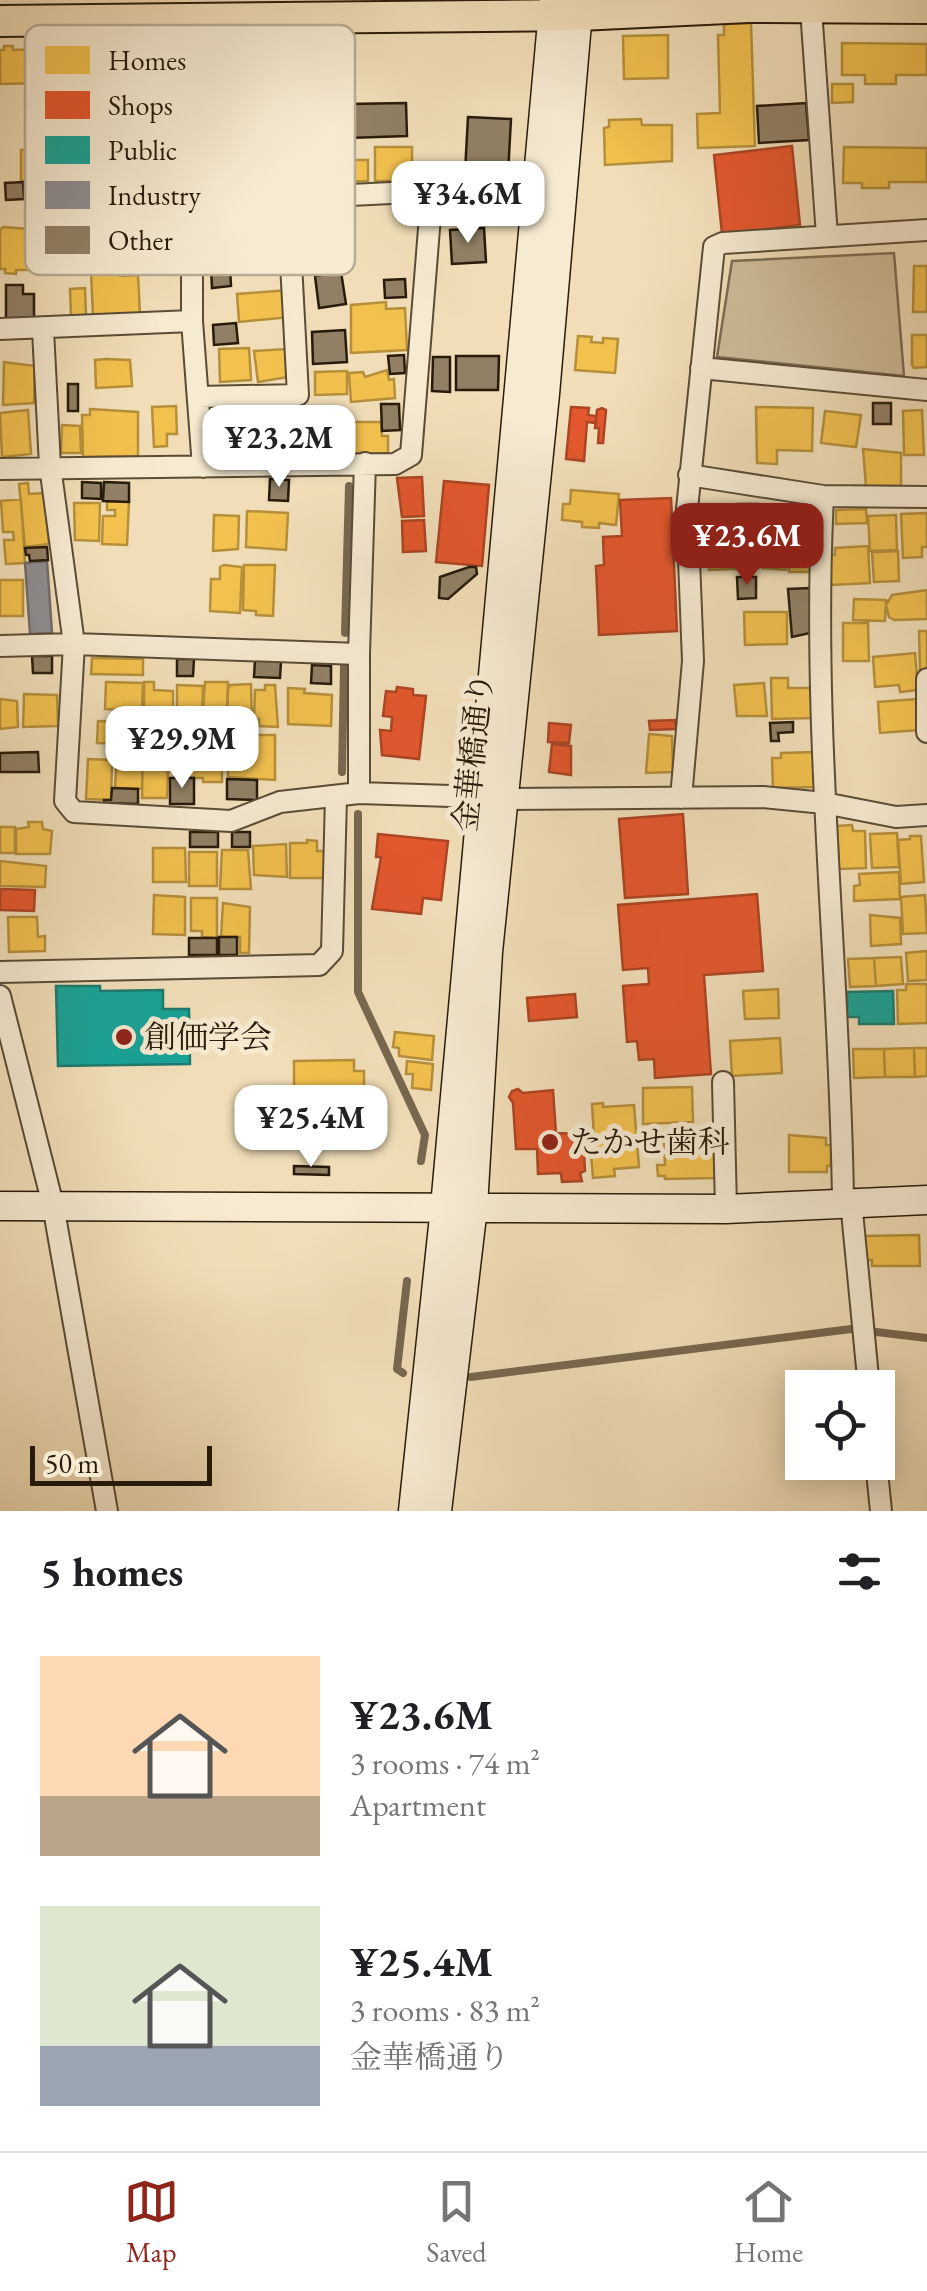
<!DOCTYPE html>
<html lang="en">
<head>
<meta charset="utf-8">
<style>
  body { margin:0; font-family:"EB Garamond","Noto Serif JP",serif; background:#f6f6f6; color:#202124; height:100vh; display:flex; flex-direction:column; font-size:38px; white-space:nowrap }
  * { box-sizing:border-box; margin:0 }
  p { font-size:32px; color:#757577 }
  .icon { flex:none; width:55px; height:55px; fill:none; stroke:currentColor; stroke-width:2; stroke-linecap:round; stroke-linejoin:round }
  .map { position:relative; height:1511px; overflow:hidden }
  .sheet { display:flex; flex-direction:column; background:#fff; flex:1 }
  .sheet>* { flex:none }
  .buttons { position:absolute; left:785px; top:1370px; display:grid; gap:20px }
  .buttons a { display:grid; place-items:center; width:110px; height:110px; border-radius:0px; background:#fff; box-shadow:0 5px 25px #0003; font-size:50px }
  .scale { position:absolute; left:30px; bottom:25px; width:182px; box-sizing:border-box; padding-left:10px; border:5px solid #281b0b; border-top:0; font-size:28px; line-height:35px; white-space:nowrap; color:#281b0b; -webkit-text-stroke:8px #f6ead1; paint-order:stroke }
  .price { position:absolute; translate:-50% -85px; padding:0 22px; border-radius:20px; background:#fff; color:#222; font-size:32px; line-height:65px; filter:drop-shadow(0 2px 5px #0008) }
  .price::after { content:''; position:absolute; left:50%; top:60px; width:30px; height:22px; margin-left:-15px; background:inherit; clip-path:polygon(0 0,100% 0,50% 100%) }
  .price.on { background:#8f2418; color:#fff }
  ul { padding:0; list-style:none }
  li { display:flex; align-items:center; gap:30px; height:250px; padding:0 40px }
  li span { display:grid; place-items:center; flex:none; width:280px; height:200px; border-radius:0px; color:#555 }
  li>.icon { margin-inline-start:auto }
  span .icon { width:120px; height:120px; fill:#fffc; stroke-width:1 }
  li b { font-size:42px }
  h2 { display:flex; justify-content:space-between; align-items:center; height:120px; padding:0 40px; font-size:42px }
  .dock { display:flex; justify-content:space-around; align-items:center; height:140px; border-top:2px solid #e0e0e0; background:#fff; font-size:28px; color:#757577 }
  .dock a { display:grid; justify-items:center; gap:5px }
  .dock .on { color:#8f2418 }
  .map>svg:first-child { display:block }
  .green { fill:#cfbd9b; stroke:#7c6c53; stroke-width:2.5 }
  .homes { fill:#f2c14e; stroke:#b58f3a; stroke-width:2.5 }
  .shops { fill:#e4572e; stroke:#ac4524; stroke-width:2.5 }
  .public { fill:#17a398; stroke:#1c7a6e; stroke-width:2.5 }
  .industry { fill:#8d8d92; stroke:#6f6b6a; stroke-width:2.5 }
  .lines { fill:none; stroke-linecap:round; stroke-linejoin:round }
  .stream { stroke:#78684f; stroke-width:8 }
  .building { fill:#918065; stroke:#281b0b; stroke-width:2.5 }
  .street-casing { stroke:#5a4c36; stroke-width:24 }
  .secondary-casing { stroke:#281b0b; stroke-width:31 }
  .primary-casing { stroke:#281b0b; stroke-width:34 }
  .street { stroke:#f6ead1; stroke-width:20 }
  .secondary { stroke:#f6ead1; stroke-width:28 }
  .primary { stroke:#f1deb8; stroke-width:30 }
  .poi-dot { fill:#8f2418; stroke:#f6ead1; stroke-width:4 }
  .labels { text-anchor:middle; stroke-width:10; stroke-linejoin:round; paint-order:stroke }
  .street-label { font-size:32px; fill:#281b0b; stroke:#f6ead1 }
  .poi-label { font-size:32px; fill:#281b0b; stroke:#f6ead1; text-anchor:start }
  .key { fill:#f6ead1; stroke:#b8ac96; stroke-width:2.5 }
  .key-label { font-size:28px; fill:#281b0b }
</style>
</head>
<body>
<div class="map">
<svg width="927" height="1511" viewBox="0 0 927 1511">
  <rect width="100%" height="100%" fill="#f1deb8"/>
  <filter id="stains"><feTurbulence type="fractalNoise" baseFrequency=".002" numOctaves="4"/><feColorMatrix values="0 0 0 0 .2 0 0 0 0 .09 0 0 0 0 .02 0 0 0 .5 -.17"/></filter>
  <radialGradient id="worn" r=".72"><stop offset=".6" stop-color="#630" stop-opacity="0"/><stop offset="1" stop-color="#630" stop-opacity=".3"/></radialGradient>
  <path class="green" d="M894,253L904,376L717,357L732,261Z"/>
  <path class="homes" d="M751,23L755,146L698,148L697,114L720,113L718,35H724V24Z
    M668,35V78L624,79L623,36Z
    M842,43L927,44V75H896V84H865V75H842Z
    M4,46H13V50L40,49L41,83L0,84V50H4Z
    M832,84H853V102L832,103Z
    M641,119L642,125H672V161L605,165L604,128L609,127V120Z
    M375,147H412V181H375Z
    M844,147L927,148V182H889V188H862V183H843Z
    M21,150H43L44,180L21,181Z
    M338,160H368V181L338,182Z
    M3,227L43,230L44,270H16V274L5,273V269H0V230Z
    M914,266H927V312H913Z
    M114,271V274L122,276L138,275L140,314L93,316L91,272Z
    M85,288L86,315L71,316L70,289Z
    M288,290L291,317L239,322L237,294Z
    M386,302V309L405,308L407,350L351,353V305Z
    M912,335H927V367L914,368L912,365Z
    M578,336L592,337L591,342L603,343V338L618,339L615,373L575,370Z
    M249,348L251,380L220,382L219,349Z
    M286,349L288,377L258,382L254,351Z
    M106,359L130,360L132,386L96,388L95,360Z
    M4,362L35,366L34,403L3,405Z
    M387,370L389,380L394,379L395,398L351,402L349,373L363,372L365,377Z
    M347,371V394L315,395V372Z
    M176,406L177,434H167V446L154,447L152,407Z
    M756,407L813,408L812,451L777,450V464L757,463Z
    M90,409L138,412V456L83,457L82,415H90Z
    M28,410L31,454L2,457L0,413Z
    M922,410L924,455H904L903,411Z
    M295,411L296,453L268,454L267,412Z
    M825,411L861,415L856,447L821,443Z
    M345,422H381L382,436H388V453L346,454Z
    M62,425L80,426L81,453H61Z
    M254,431V454H225L224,432Z
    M863,449L901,453V486H866Z
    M28,483L29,494L44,493L49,544L25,547L19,484Z
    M571,490L619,494L616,525L599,523V528L582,527V522L562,520L563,504H570Z
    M21,499L25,563L6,564L4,540H14L13,532H3L1,501Z
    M107,501L129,502L127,545L102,544L103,516H115V510H107Z
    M74,503H100L99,541L75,540Z
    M866,509L867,523L836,524V510Z
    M791,510L814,512L812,536H806L805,544L790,543Z
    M247,511L288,513L286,550L246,547Z
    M927,513V547H922V557L903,558L901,514Z
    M214,515L239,516L238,549L213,551Z
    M896,515L897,550L870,551L868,516Z
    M706,522L730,524L732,569L709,570Z
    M765,528L788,533L786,570L763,568Z
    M735,531H753V536H759V568L734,569Z
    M868,546L870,583L831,585L830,555H835V548Z
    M789,547H812V572H789Z
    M898,551L899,581L874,582L872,552Z
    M224,565L242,567L240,613L210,611L211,579H220V567Z
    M244,565H275L273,616L256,615V611L243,610Z
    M0,580H23V616H0Z
    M927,590V619L894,620L889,617L886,605L892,595Z
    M854,599L886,600L885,621L853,620Z
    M744,612H787V644L745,645Z
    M843,623H868L869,661H843Z
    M919,631H927V670H920Z
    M915,653L918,690L900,692L899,685L875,687L873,657Z
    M92,658L143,659V675L91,674Z
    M771,678H788V688H814L815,718L772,719Z
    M106,682L143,683L142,711L105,709Z
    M144,682H154V690L173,691V723H144Z
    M205,682H228L227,708H222V725L202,724Z
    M764,683L767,716H737L734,685Z
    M251,684L252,725L236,724V719H227L228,690L230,685Z
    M177,685L203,686L202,722L177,721Z
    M265,685H275L278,727L259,726V719H254L255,690H265Z
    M288,688L305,689L304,693L332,695L331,726L288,724Z
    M24,694L57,695L58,726L23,727Z
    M0,699L17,701L18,727L0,729Z
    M917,699L919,730L880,733L878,702Z
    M98,721L141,723V744L97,743Z
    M212,731V745H188V732Z
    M649,734L672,736L673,772L646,773Z
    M228,735H275V780L228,777Z
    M159,741L169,742L167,798H142L143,752L159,753Z
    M175,745H214V759H222V782H203V778H175Z
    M117,752L143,753L142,789L115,788Z
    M816,752L817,787L773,788L772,758H781V753Z
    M88,759L112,760L111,800L86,799Z
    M28,822H42L43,829L52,831L50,854H16V829L29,827Z
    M852,825L853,831H865L866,868L839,869L837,826Z
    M0,827H15V853H0Z
    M897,833L899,867L872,868L870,834Z
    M910,836H921L924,882L901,884L898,840L910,839Z
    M307,840L317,841V851H325V878H290V843H307Z
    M286,844L287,877L254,875L253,846Z
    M153,848H185L186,882H153Z
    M222,850H248L251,889H220Z
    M189,852H217V886H189Z
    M0,861L46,866L45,887L0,886Z
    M899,872L900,899L854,901V886L860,885L859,874Z
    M154,895L185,897V935L153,934Z
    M925,895L927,933L903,934L901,897Z
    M191,898H217V938L202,937V931H191Z
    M223,903L250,907L249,953H240V937H221Z
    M870,915L900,918L901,944L871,946Z
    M8,917H37L38,937L45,936V951L9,952Z
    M927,951V980L908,981L906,953Z
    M901,957L903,984L876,986L874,958Z
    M874,958L876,986L850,987L848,959Z
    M906,984H927V1023L898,1024L897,990H906Z
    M778,989L779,1018L745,1019L743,991Z
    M395,1032L434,1036L432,1060L399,1056V1048L393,1047Z
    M780,1038L782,1073L732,1076L730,1041Z
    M914,1048H927V1076L915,1077Z
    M914,1048L915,1077H885L884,1049Z
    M853,1049H884L885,1077L854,1078Z
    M354,1060V1071H364V1092L294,1094V1061Z
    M407,1061L433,1064L431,1090L412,1088L413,1074H406Z
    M692,1087L693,1122L643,1124V1088Z
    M603,1103V1107L634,1105L639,1167L614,1169L615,1176L593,1178L591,1154H595L592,1104Z
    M789,1135L826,1138V1145H831V1166H827V1172H789Z
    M714,1142L715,1178L665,1179V1176H658L657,1165H665L664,1143Z
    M919,1235L920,1266H872V1260H867L864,1236Z"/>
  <path class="shops" d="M792,146L800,225L722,234L714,155Z
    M571,407L589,408L588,415L596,416V423L587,422L584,461L566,459Z
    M602,408L606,410L603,443H598L599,428H595L597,410Z
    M422,477L424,516L402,517L397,478Z
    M444,481L489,485L482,566L436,562Z
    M671,498L677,631L599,635L596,566L604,565L603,537L622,536L620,500Z
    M424,520L426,551L403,552L402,521Z
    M397,687L413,689V695L426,696L419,759L382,755L380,730L391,731L392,717L383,716L386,691L396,692Z
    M675,720L676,729L650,730L649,721Z
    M549,723L571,725L569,743L548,742Z
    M552,744L571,746V775L549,772Z
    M683,814L688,894L625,898L619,819Z
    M378,834L448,841L441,900L423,898L421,914L372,909L381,857H376Z
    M0,889L35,890L34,911L0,910Z
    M757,894L763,971L704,975L711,1074L655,1078L654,1059L639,1060L637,1041L627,1042L623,986L649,984L648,968L623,970L618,905Z
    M575,994L577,1017L529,1021L527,998Z
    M518,1089L523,1093L553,1090L556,1133L583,1134L585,1171L580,1173L582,1181L562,1182L561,1173L538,1174L537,1149H516L513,1103L509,1097L512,1091Z
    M294,1097H334L335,1127H318V1136L295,1137Z"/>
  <path class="public" d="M56,986H100V991L163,990V1009H189L190,1064L58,1066Z
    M893,991L894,1024H859V1017H847V992Z"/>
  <path class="industry" d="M47,561L52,633L30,634L25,563Z"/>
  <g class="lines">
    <path class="stream" d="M345,633L349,486
      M342,772L344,666
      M358,814V992L425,1135L421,1161
      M403,1373L397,1369L407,1281
      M471,1377L851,1329L927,1338"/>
  </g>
  <path class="building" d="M406,103L407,136L348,138L347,104Z
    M806,103L809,140L759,143L757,106Z
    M468,117L511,119L508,174L465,172Z
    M23,182L24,199L6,200L5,183Z
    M484,228L486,262L452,264L450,230Z
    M230,268L231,286L212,288L211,269Z
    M341,272L346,304L319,308L315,276Z
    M405,279L406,297L385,298L384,280Z
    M6,285H23V294H34V319H6Z
    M236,323L238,343L214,345L213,325Z
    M345,330L347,362L313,364L312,332Z
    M404,355L405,373L390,374L388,356Z
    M456,356H499L498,390H456Z
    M433,357H450V392L432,391Z
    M68,384H78V411H68Z
    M873,403H891V424H873Z
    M381,404H399L400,430L382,431Z
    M270,479L289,480L288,501L269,500Z
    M82,482L101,483V499L82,498Z
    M104,482L129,483V502L103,501Z
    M738,504H758V524H739Z
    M47,547L48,560L30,561L29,555H26L25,548Z
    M469,567H476L477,574L448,599L439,598L440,577Z
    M737,577H756V598L738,599Z
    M810,588V633L792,637L788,589Z
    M32,656H52V673H33Z
    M177,659H194L193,676H177Z
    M255,660L281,661L280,678L254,677Z
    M312,665L331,666V684L311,683Z
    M793,722V732L778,733L779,741H771L770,723Z
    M38,752L39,772H0V753Z
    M170,778H194V804H170Z
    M227,779L257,780V800L227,799Z
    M112,788L138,789V804L104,803V800H111Z
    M190,832H218V847H190Z
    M232,832H250V847H232Z
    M219,937H237V955H219Z
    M189,938H217V955H189Z
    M294,1166L329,1167V1175L294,1174Z"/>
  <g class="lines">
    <defs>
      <path id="street" d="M811,9L827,236
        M0,329L192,321
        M43,330L50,466L74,644L65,801L74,812L231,821L280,802L359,793L481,797
        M701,368L927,390
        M198,397L298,395L291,263L285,16
        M0,469L395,464L411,455L432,191L209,202L192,219V321L203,467
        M689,475L823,496L927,497
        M823,496C811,732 840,966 843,1201
        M0,646L74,644L359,654
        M927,679V732
        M359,793V654L365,463
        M681,798L693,661L687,509L714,247L723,243L927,230
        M504,799L763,797L824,803L896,817L927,815
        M0,972L319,965L332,951L336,797
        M0,996L53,1205L107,1511
        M723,1082L726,1209
        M851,1201L869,1388
        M876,1462L881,1511"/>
      <path id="secondary" d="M0,1206L726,1209L927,1200
        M413,1511L445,1207L554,0
        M437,1511L473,1207L488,952L545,394L579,0"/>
      <path id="primary" d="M0,21L579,15L748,7L927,8"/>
    </defs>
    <use href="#street" class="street-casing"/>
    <use href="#secondary" class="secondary-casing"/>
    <use href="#primary" class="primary-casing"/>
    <use href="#street" class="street"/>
    <use href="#secondary" class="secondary"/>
    <use href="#primary" class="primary"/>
  </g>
  <g class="poi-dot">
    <circle cx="124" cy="1037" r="10"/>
    <circle cx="550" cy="1142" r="10"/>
  </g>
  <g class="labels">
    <g class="street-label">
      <text transform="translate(473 752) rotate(-84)" y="11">金華橋通り</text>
    </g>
    <g class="poi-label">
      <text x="144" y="1048">創価学会</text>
      <text x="570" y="1153">たかせ歯科</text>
    </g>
  </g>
  <rect x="25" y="25" width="330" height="250" rx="15" class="key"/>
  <rect x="45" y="46" width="45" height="28" fill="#f2c14e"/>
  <rect x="45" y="91" width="45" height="28" fill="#e4572e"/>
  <rect x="45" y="136" width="45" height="28" fill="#17a398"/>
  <rect x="45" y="181" width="45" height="28" fill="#8d8d92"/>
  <rect x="45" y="226" width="45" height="28" fill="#918065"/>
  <g class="key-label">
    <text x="108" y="70">Homes</text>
    <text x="108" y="115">Shops</text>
    <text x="108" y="160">Public</text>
    <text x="108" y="205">Industry</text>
    <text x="108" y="250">Other</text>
  </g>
  <rect width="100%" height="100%" filter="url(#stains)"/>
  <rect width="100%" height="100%" fill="url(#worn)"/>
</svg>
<div class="buttons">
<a><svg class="icon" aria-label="locate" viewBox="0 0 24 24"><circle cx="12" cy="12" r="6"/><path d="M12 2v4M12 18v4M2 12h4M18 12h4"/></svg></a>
</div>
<div class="scale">50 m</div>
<b class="price" style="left:468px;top:246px">¥34.6M</b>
<b class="price" style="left:279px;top:490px">¥23.2M</b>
<b class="price on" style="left:747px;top:588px">¥23.6M</b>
<b class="price" style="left:182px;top:791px">¥29.9M</b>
<b class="price" style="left:311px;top:1170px">¥25.4M</b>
</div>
<section class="sheet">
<h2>5 homes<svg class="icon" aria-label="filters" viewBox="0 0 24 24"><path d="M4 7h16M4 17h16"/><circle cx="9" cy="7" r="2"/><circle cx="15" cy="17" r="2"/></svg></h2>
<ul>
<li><span style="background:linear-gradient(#ffd9b3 70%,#b9a48a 0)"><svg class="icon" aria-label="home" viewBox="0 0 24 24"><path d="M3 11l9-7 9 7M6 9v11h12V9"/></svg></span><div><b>¥23.6M</b><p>3 rooms · 74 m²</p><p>Apartment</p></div></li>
<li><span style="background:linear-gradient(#dfe7d0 70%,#9aa5b1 0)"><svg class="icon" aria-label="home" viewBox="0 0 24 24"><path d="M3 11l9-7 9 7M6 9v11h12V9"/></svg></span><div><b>¥25.4M</b><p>3 rooms · 83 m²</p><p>金華橋通り</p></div></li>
</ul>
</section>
<nav class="dock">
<a class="on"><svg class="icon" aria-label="map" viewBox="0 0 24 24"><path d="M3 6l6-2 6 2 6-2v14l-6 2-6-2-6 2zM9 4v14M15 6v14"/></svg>Map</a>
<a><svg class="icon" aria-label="saved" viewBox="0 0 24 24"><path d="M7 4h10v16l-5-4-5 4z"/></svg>Saved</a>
<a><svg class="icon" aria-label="home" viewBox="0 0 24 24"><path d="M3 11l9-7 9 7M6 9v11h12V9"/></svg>Home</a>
</nav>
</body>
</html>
